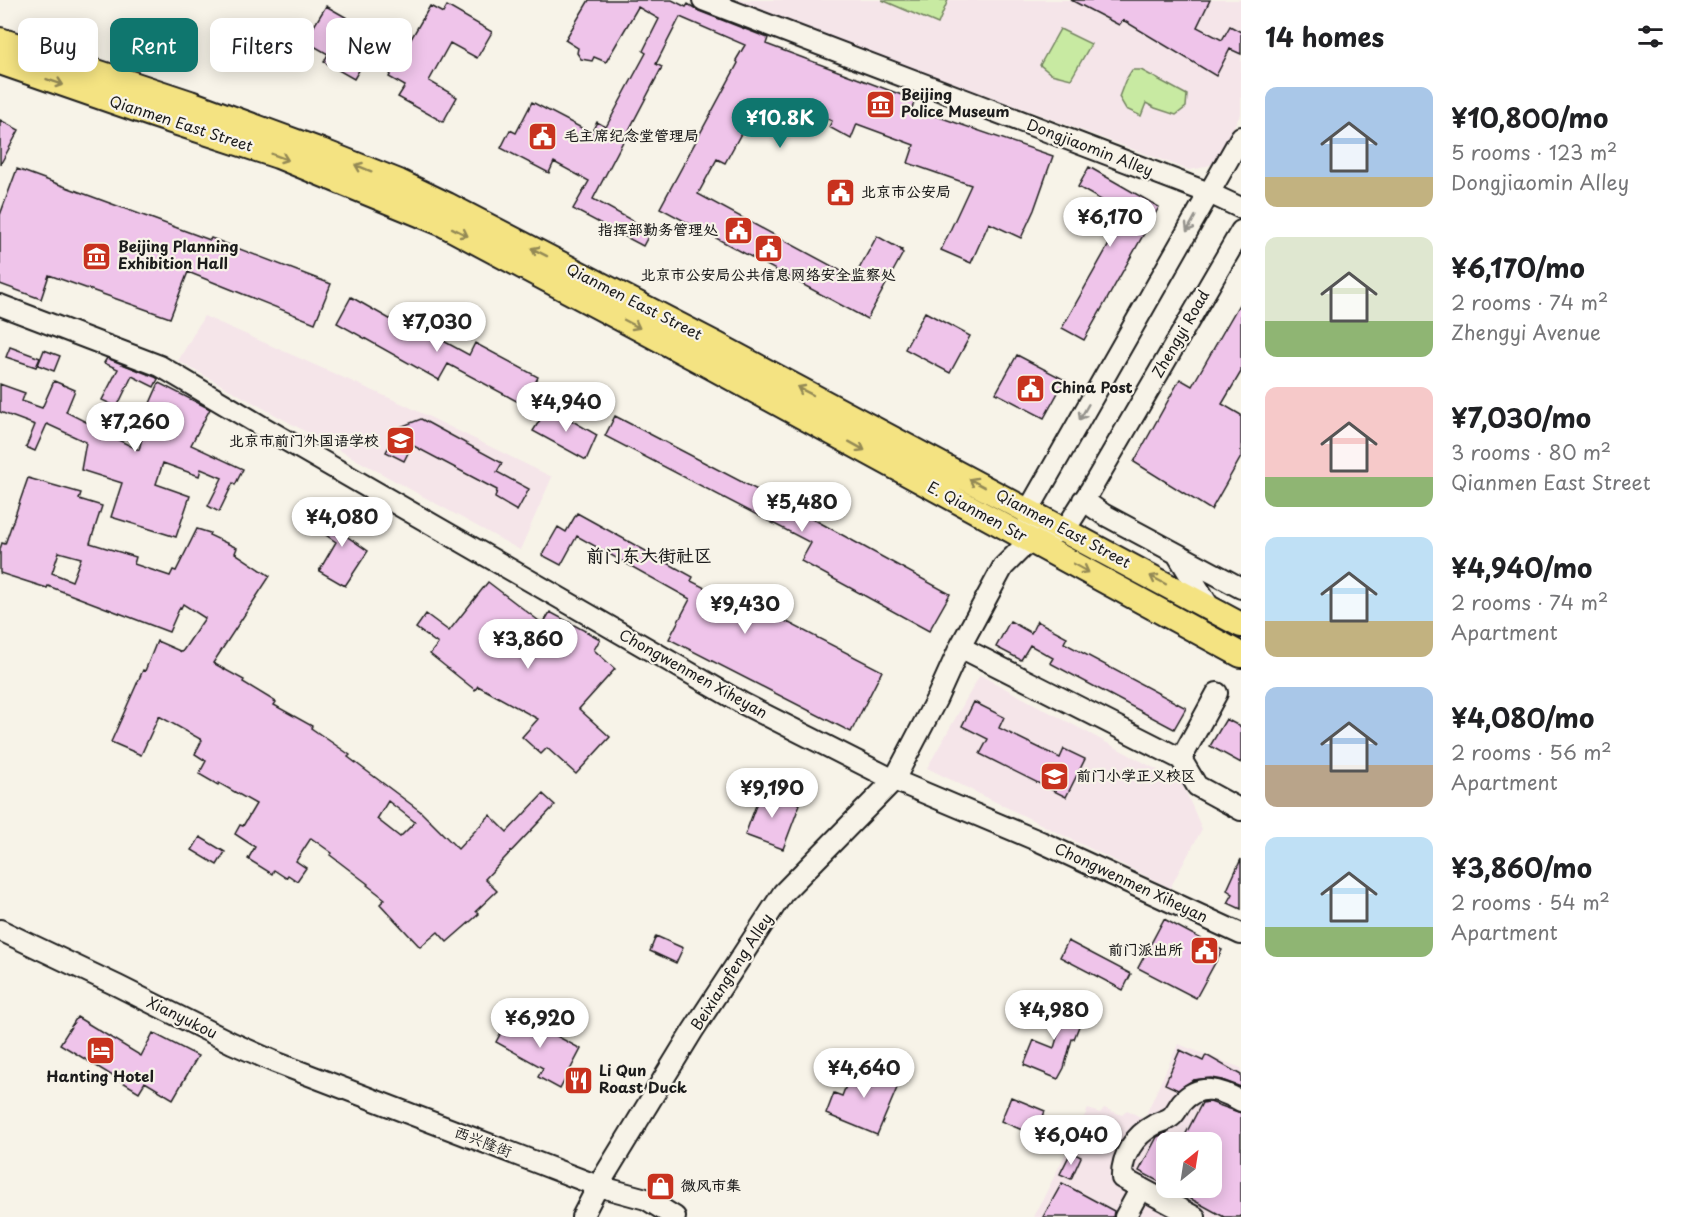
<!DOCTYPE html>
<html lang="en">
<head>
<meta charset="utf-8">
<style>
  body { margin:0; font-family:"Playpen Sans","LXGW WenKai TC",sans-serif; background:#f6f6f6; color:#202124; height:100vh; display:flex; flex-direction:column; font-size:22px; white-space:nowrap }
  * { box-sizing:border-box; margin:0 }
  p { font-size:20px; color:#757577 }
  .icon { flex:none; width:33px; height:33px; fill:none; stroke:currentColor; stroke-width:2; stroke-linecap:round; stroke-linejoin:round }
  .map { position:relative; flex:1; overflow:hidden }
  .drawer { display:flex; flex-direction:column; background:#fff; width:450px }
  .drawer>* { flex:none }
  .top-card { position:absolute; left:18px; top:18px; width:570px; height:54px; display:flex; gap:12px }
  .needle { width:39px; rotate:30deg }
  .fabs { position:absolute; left:1156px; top:1132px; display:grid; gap:12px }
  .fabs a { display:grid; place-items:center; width:66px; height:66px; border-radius:12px; background:#fff; box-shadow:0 3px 15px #0003; font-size:30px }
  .price { position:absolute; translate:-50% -51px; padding:0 14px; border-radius:21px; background:#fff; color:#222; font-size:20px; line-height:39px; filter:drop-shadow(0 2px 3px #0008) }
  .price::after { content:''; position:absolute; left:50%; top:36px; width:18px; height:14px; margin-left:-9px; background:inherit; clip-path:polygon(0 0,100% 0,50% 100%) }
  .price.active { background:#0f766e; color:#fff }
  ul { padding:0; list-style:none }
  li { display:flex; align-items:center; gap:18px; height:150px; padding:0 24px }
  li span { display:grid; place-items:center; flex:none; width:168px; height:120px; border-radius:12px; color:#555 }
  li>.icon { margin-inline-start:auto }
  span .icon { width:72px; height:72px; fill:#fffc; stroke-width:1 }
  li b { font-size:26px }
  h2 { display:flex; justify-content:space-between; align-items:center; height:72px; padding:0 24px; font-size:26px }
  .pill { padding:0 21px; border-radius:12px; background:#fff; box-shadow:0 3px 15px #0003; font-size:21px; line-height:54px }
  .pill.active { background:#0f766e; color:#fff }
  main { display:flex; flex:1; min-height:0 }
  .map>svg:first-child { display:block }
  .built { fill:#f5e5e9; fill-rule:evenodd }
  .green { fill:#c8eaa2; stroke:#72835f; stroke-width:1.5 }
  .building { fill:#efc4ea; stroke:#1c1c1c; stroke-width:1.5; fill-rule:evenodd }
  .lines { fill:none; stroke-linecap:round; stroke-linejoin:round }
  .minor-casing { stroke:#1c1c1c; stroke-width:24 }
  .major-casing { stroke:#1c1c1c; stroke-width:28 }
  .minor { stroke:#f7f3e8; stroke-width:20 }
  .major { stroke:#f4e382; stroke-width:24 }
  .oneway { stroke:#938954 }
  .oneway2 { stroke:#94928c }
  .labels { text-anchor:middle; stroke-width:4.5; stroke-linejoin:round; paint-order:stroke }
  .poi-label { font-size:15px; font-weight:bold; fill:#1c1c1c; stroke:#f7f3e8; text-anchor:start }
  .street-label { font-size:15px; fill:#1c1c1c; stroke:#f7f3e8 }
  .quarter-label { font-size:18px; font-weight:bold; fill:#1c1c1c; stroke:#f7f3e8 }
</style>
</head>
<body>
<main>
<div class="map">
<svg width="1241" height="1217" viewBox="0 0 1241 1217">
  <rect width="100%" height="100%" fill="#f7f3e8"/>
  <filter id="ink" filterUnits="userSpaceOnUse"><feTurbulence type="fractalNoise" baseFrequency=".0167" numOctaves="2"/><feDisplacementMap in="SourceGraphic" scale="12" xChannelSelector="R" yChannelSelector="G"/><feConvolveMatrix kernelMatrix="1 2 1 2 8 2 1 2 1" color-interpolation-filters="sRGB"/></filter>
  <g filter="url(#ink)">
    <path class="built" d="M729,0H1241V114L1212,164L1201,168L1189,170Z
      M204,316L403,404L552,477L520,550L178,361Z
      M980,675L1182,783L1202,829L1170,888L927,768Z
      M1178,1044L1241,1068V1217H1034L1088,1109L1100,1113L1104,1108L1122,1115L1127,1110L1144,1119ZM1167,1143H1212V1188H1167Z"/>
    <path class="green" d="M882,0H948L938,24Z
      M1060,29L1091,44L1071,79L1051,74L1040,65Z
      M1132,70H1141L1187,95L1186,107L1176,115L1155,108L1146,103L1141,116L1126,109L1119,97L1125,81Z"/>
    <path class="building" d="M589,0H672L686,7L688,4L699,11L768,38L766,44L915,100L910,113L936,116L1053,156L1034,210L1021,238L989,223L971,263L941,250L971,185L908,163L914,145L857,124L851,139L829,127L832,121L784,97L756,106L725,163L717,159L698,194L854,278L877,236L902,250L901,251L903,253L867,319L660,208L738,63L736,60L745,45L680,17L656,64L662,67L593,199L651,231L643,246L573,209L589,181L554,162L549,173L501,148L510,130L516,133L532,102L591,133L597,122L606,127L646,53L643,51L659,19L638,7L606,62L594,57L592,61L581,59L577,53L578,48L565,40Z
      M1071,0H1210L1197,27L1222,40L1230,26L1241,32V54L1230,49L1216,76L1123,20L1119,25Z
      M326,6L379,36L354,79L324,62L328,54L305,41Z
      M430,6L443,13L447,6L492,32L477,58L450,43L429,81L457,97L443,122L398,97L405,86L389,77Z
      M0,120L19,130L0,165Z
      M1089,167L1159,207L1084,340L1062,328L1126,214L1078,187Z
      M17,169L210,240L211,238L331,284L315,323L188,272L170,318L49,275L41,299L0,284V215Z
      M351,297L423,338L427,332L469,355L475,343L538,377L524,405L448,364L439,380L337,323Z
      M1241,301V372L1222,404L1241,415V457L1211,510L1134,462L1180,379L1192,386Z
      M925,312L970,336L950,373L905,349Z
      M10,347L40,358L36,367L6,357Z
      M44,350L60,356L54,371L38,365Z
      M1017,355L1065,380L1044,418L996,393Z
      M107,358L155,377L158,379L154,387L132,376L117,407L102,400L118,369L104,363Z
      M54,381L75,390L66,412L92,425L91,427L139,450L149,411L147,410L159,383L210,409L191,445L243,469L235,485L233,483L219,512L208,506L222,478L201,469L199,476L163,463L156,484L190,496L176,537L111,517L122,483L81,470L86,442L47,424L35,451L26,447L35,425L0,412V384L25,393L22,401L42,408Z
      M548,407L597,435L586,460L533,431Z
      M615,416L815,520L950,594L929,631L801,561L811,543L605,436Z
      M421,419L502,463L497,472L529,489L517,511L495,498L497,490L412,445L404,461L386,452L400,427Z
      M28,478L81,493L79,499L102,506L90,543L136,557L134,564L170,576L173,570L176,571L197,529L210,533L209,535L237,548L235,553L270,576L213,663L244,680L243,682L276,702L274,705L312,726L311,728L350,755L348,757L420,811L458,849L490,815L507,832L543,794L555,805L485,879L497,891L476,911L479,914L447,942L438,932L420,947L380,904L385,899L367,885L368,884L330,855L332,853L311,838L296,861L306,868L297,881L288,875L286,878L274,870L272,874L248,859L255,847L235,834L240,825L243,826L256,804L219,783L218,785L199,774L206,761L195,754L202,740L159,716L141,755L111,742L143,670L145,671L157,641L182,652L205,618L183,604L181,608L180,607L169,632L48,586L47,588L0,573V549L2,543L5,544ZM59,552L81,558L72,581L52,573ZM388,801L415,822L400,837L377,819Z
      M345,501L358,510L342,533L368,551L345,586L319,571L336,542L323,533Z
      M577,513L693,577L691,581L748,610L754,597L788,615L785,621L882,671L851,732L669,639L690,599L577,536L561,565L542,555L558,527L566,532Z
      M488,582L543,624L550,612L600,639L594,650L615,669L579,709L610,737L576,774L547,748L541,754L522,737L538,719L478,686L475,690L430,654L438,644L416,628L426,614L449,631Z
      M1010,621L1031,633L1037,621L1067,637L1064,643L1186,708L1174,729L1050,663L1053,658L1030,645L1021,660L996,647Z
      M974,702L1004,717L999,728L1060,758L1064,749L1085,759L1066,797L980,754L988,739L962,726Z
      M1226,719L1241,727V763L1210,746Z
      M762,789L800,804L783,849L745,835Z
      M200,837L225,852L217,865L192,850Z
      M1241,859V909L1228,903L1233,894L1227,890Z
      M1164,919L1222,950L1196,998L1138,968Z
      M656,936L683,948L676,963L650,951Z
      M1068,941L1131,974L1123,990L1060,957Z
      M1041,1000L1083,1016L1074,1039H1072L1064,1068L1058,1079L1024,1065L1034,1040L1054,1048L1061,1024L1036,1015Z
      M512,1012L581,1049L560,1089L538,1077L543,1068L496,1042Z
      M77,1017L141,1056L153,1033L198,1056L173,1099L145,1082L139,1092L60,1044Z
      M1180,1050L1203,1061L1206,1055L1241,1075V1087L1222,1080L1211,1078L1193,1080L1178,1090L1165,1084Z
      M855,1063L900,1081L877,1135L826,1114L834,1093L842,1096Z
      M1011,1097L1045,1111L1036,1136L1001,1121Z
      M1210,1102L1241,1113V1217H1224L1171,1188H1212V1143H1181L1202,1103Z
      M1167,1132V1186L1139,1171L1157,1137Z
      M1071,1152L1081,1157L1071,1179L1060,1174Z
      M1062,1183L1114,1211L1113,1217H1043Z"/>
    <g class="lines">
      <defs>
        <path id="minor" d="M703,0L1209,193L1241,208
          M0,305L160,366L263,427L742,703L894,780L1041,842L1241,934
          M1083,500L1103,514L1241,588
          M1029,525L1028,511L1241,137
          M1177,554L1210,608
          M960,647L1181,759
          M1217,693L1181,759L1197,786L1241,810
          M0,930L118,986L232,1043L275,1062L598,1186L646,1199L675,1217
          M582,1217L598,1186L692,1032L783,893L894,780L936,700L960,647L1003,567L1030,540L1065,530L1091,489L1241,231
          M1125,1217L1141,1188
          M1195,1217L1122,1178C1121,1156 1135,1135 1154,1125C1159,1122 1166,1121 1171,1117C1176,1113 1178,1107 1182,1102C1200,1082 1221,1090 1241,1101"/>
        <path id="major" d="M0,40L190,103L321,151L399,182L447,205L717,345L1241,625
          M0,62L153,115L278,156L441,223L706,364L1241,655"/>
      </defs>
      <use href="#minor" class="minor-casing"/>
      <use href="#major" class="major-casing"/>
      <use href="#minor" class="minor"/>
      <use href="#major" class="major"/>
    </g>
    <defs><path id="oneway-shaft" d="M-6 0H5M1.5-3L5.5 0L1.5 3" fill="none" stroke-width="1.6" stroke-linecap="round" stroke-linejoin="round" transform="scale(1.5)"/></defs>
    <g class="oneway">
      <use href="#oneway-shaft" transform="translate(55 82) rotate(19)"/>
      <use href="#oneway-shaft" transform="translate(280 157) rotate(21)"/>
      <use href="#oneway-shaft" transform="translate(363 168) rotate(-158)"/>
      <use href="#oneway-shaft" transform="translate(460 232) rotate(27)"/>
      <use href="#oneway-shaft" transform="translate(539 252) rotate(-153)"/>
      <use href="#oneway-shaft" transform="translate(632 324) rotate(28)"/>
      <use href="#oneway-shaft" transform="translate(805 391) rotate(-153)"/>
      <use href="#oneway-shaft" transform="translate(857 446) rotate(29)"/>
      <use href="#oneway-shaft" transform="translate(977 483) rotate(-152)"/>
      <use href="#oneway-shaft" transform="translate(1081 568) rotate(29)"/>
      <use href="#oneway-shaft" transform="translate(1158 580) rotate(-152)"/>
    </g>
    <g class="oneway2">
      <use href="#oneway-shaft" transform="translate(1191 224) rotate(119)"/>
      <use href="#oneway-shaft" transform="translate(1084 412) rotate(120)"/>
    </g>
  </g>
  <defs>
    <symbol id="museum-square" viewBox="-11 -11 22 22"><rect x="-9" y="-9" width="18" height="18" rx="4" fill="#c8321e" stroke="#f7f3e8"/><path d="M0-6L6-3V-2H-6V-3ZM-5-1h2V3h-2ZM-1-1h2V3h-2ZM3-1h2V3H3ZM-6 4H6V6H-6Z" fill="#fff"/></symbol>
    <symbol id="civic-square" viewBox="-11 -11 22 22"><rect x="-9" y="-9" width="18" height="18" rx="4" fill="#c8321e" stroke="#f7f3e8"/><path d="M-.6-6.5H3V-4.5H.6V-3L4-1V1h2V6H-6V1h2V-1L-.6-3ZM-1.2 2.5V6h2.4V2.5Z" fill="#fff"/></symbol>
    <symbol id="school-square" viewBox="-11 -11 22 22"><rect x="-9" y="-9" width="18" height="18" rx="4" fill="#c8321e" stroke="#f7f3e8"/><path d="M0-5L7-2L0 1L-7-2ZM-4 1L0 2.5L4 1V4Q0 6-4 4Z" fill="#fff"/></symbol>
    <symbol id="hotel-square" viewBox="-11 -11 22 22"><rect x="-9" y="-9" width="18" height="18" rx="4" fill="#c8321e" stroke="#f7f3e8"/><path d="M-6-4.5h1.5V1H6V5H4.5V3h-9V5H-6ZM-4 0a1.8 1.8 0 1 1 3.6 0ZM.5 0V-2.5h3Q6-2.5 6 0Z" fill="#fff"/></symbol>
    <symbol id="restaurant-square" viewBox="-11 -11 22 22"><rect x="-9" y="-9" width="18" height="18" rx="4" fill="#c8321e" stroke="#f7f3e8"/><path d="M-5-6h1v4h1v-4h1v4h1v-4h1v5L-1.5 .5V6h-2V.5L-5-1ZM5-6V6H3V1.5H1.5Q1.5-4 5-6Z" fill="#fff"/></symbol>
    <symbol id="shop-square" viewBox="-11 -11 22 22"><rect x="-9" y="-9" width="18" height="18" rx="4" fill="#c8321e" stroke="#f7f3e8"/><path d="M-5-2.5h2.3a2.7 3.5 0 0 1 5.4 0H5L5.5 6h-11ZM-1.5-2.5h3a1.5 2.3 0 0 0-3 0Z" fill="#fff"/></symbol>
  </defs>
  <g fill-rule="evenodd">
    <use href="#museum-square" x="864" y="88" width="33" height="33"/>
    <use href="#civic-square" x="526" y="120" width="33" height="33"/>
    <use href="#civic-square" x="824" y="176" width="33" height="33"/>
    <use href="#civic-square" x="722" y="214" width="33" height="33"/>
    <use href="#civic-square" x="752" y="232" width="33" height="33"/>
    <use href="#museum-square" x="80" y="240" width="33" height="33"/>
    <use href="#civic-square" x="1014" y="372" width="33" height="33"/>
    <use href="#school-square" x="384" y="424" width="33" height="33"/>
    <use href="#school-square" x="1038" y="760" width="33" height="33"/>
    <use href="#civic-square" x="1188" y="934" width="33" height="33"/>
    <use href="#hotel-square" x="84" y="1034" width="33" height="33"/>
    <use href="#restaurant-square" x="562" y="1064" width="33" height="33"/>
    <use href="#shop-square" x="644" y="1170" width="33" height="33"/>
  </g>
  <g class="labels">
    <g class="poi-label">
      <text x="901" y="100">Beijing<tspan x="901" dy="17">Police Museum</tspan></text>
      <text x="564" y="141">毛主席纪念堂管理局</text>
      <text x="861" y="197">北京市公安局</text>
      <text x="718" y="235" text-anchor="end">指挥部勤务管理处</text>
      <text x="118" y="252">Beijing Planning<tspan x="118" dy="17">Exhibition Hall</tspan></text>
      <text x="768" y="280" text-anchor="middle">北京市公安局公共信息网络安全监察处</text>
      <text x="1051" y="393">China Post</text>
      <text x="379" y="446" text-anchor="end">北京市前门外国语学校</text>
      <text x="1076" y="781">前门小学正义校区</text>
      <text x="1183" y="955" text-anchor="end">前门派出所</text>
      <text x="599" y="1076">Li Qun<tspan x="599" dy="17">Roast Duck</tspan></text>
      <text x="100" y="1082" text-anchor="middle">Hanting Hotel</text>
      <text x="681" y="1191">微风市集</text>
    </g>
    <g class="street-label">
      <text transform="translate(181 124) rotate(18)" y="5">Qianmen East Street</text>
      <text transform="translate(1090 148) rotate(21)" y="5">Dongjiaomin Alley</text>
      <text transform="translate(634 302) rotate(27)" y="5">Qianmen East Street</text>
      <text transform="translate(1181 334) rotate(-60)" y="5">Zhengyi Road</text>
      <text transform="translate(977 512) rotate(28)" y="5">E. Qianmen Str</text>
      <text transform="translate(1063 529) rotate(28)" y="5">Qianmen East Street</text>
      <text transform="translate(693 674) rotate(29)" y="5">Chongwenmen Xiheyan</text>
      <text transform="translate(1131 883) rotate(25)" y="5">Chongwenmen Xiheyan</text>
      <text transform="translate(732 972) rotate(-57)" y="5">Beixiangfeng Alley</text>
      <text transform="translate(182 1018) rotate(26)" y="5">Xianyukou</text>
      <text transform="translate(483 1142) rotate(21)" y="5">西兴隆街</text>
    </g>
    <g class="quarter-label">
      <text x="649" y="562">前门东大街社区</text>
    </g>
  </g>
</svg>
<div class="fabs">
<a><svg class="needle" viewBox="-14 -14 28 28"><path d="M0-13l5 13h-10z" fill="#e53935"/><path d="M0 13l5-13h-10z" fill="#757577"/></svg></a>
</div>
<b class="price active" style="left:780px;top:149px">¥10.8K</b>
<b class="price" style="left:1110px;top:248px">¥6,170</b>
<b class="price" style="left:437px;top:353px">¥7,030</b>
<b class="price" style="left:566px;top:433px">¥4,940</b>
<b class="price" style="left:135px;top:453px">¥7,260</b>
<b class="price" style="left:802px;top:533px">¥5,480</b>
<b class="price" style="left:342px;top:548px">¥4,080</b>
<b class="price" style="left:745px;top:635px">¥9,430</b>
<b class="price" style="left:528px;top:670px">¥3,860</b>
<b class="price" style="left:772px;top:819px">¥9,190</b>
<b class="price" style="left:1054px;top:1041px">¥4,980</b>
<b class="price" style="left:540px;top:1049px">¥6,920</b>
<b class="price" style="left:864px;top:1099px">¥4,640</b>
<b class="price" style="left:1071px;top:1166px">¥6,040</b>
<div class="top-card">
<a class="pill">Buy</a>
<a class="pill active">Rent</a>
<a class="pill">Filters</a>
<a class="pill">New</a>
</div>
</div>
<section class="drawer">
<h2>14 homes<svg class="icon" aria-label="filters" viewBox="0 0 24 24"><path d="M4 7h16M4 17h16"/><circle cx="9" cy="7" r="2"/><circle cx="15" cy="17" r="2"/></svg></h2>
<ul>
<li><span style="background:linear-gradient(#a9c7e8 75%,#c2b280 0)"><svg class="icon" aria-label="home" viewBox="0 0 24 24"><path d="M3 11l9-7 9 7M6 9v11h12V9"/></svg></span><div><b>¥10,800/mo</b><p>5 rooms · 123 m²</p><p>Dongjiaomin Alley</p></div></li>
<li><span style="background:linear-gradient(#dfe7d0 70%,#8fb573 0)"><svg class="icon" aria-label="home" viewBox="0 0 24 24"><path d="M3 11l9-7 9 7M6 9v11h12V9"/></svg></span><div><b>¥6,170/mo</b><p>2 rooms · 74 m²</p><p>Zhengyi Avenue</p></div></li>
<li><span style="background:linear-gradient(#f6c9c9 75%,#8fb573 0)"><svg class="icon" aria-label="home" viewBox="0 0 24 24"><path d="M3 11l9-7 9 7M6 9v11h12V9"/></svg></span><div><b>¥7,030/mo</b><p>3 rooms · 80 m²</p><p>Qianmen East Street</p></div></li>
<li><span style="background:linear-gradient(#bfe0f5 70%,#c2b280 0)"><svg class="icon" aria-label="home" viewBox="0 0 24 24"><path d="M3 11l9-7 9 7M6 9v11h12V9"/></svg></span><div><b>¥4,940/mo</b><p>2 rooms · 74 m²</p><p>Apartment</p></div></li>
<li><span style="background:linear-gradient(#a9c7e8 65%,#b9a48a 0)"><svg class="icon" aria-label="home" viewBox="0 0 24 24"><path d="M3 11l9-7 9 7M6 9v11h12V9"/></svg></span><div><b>¥4,080/mo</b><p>2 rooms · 56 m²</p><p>Apartment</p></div></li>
<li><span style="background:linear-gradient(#bfe0f5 75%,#8fb573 0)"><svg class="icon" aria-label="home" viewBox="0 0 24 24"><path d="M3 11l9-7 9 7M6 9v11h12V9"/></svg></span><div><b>¥3,860/mo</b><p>2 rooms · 54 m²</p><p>Apartment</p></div></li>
</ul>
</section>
</main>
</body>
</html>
